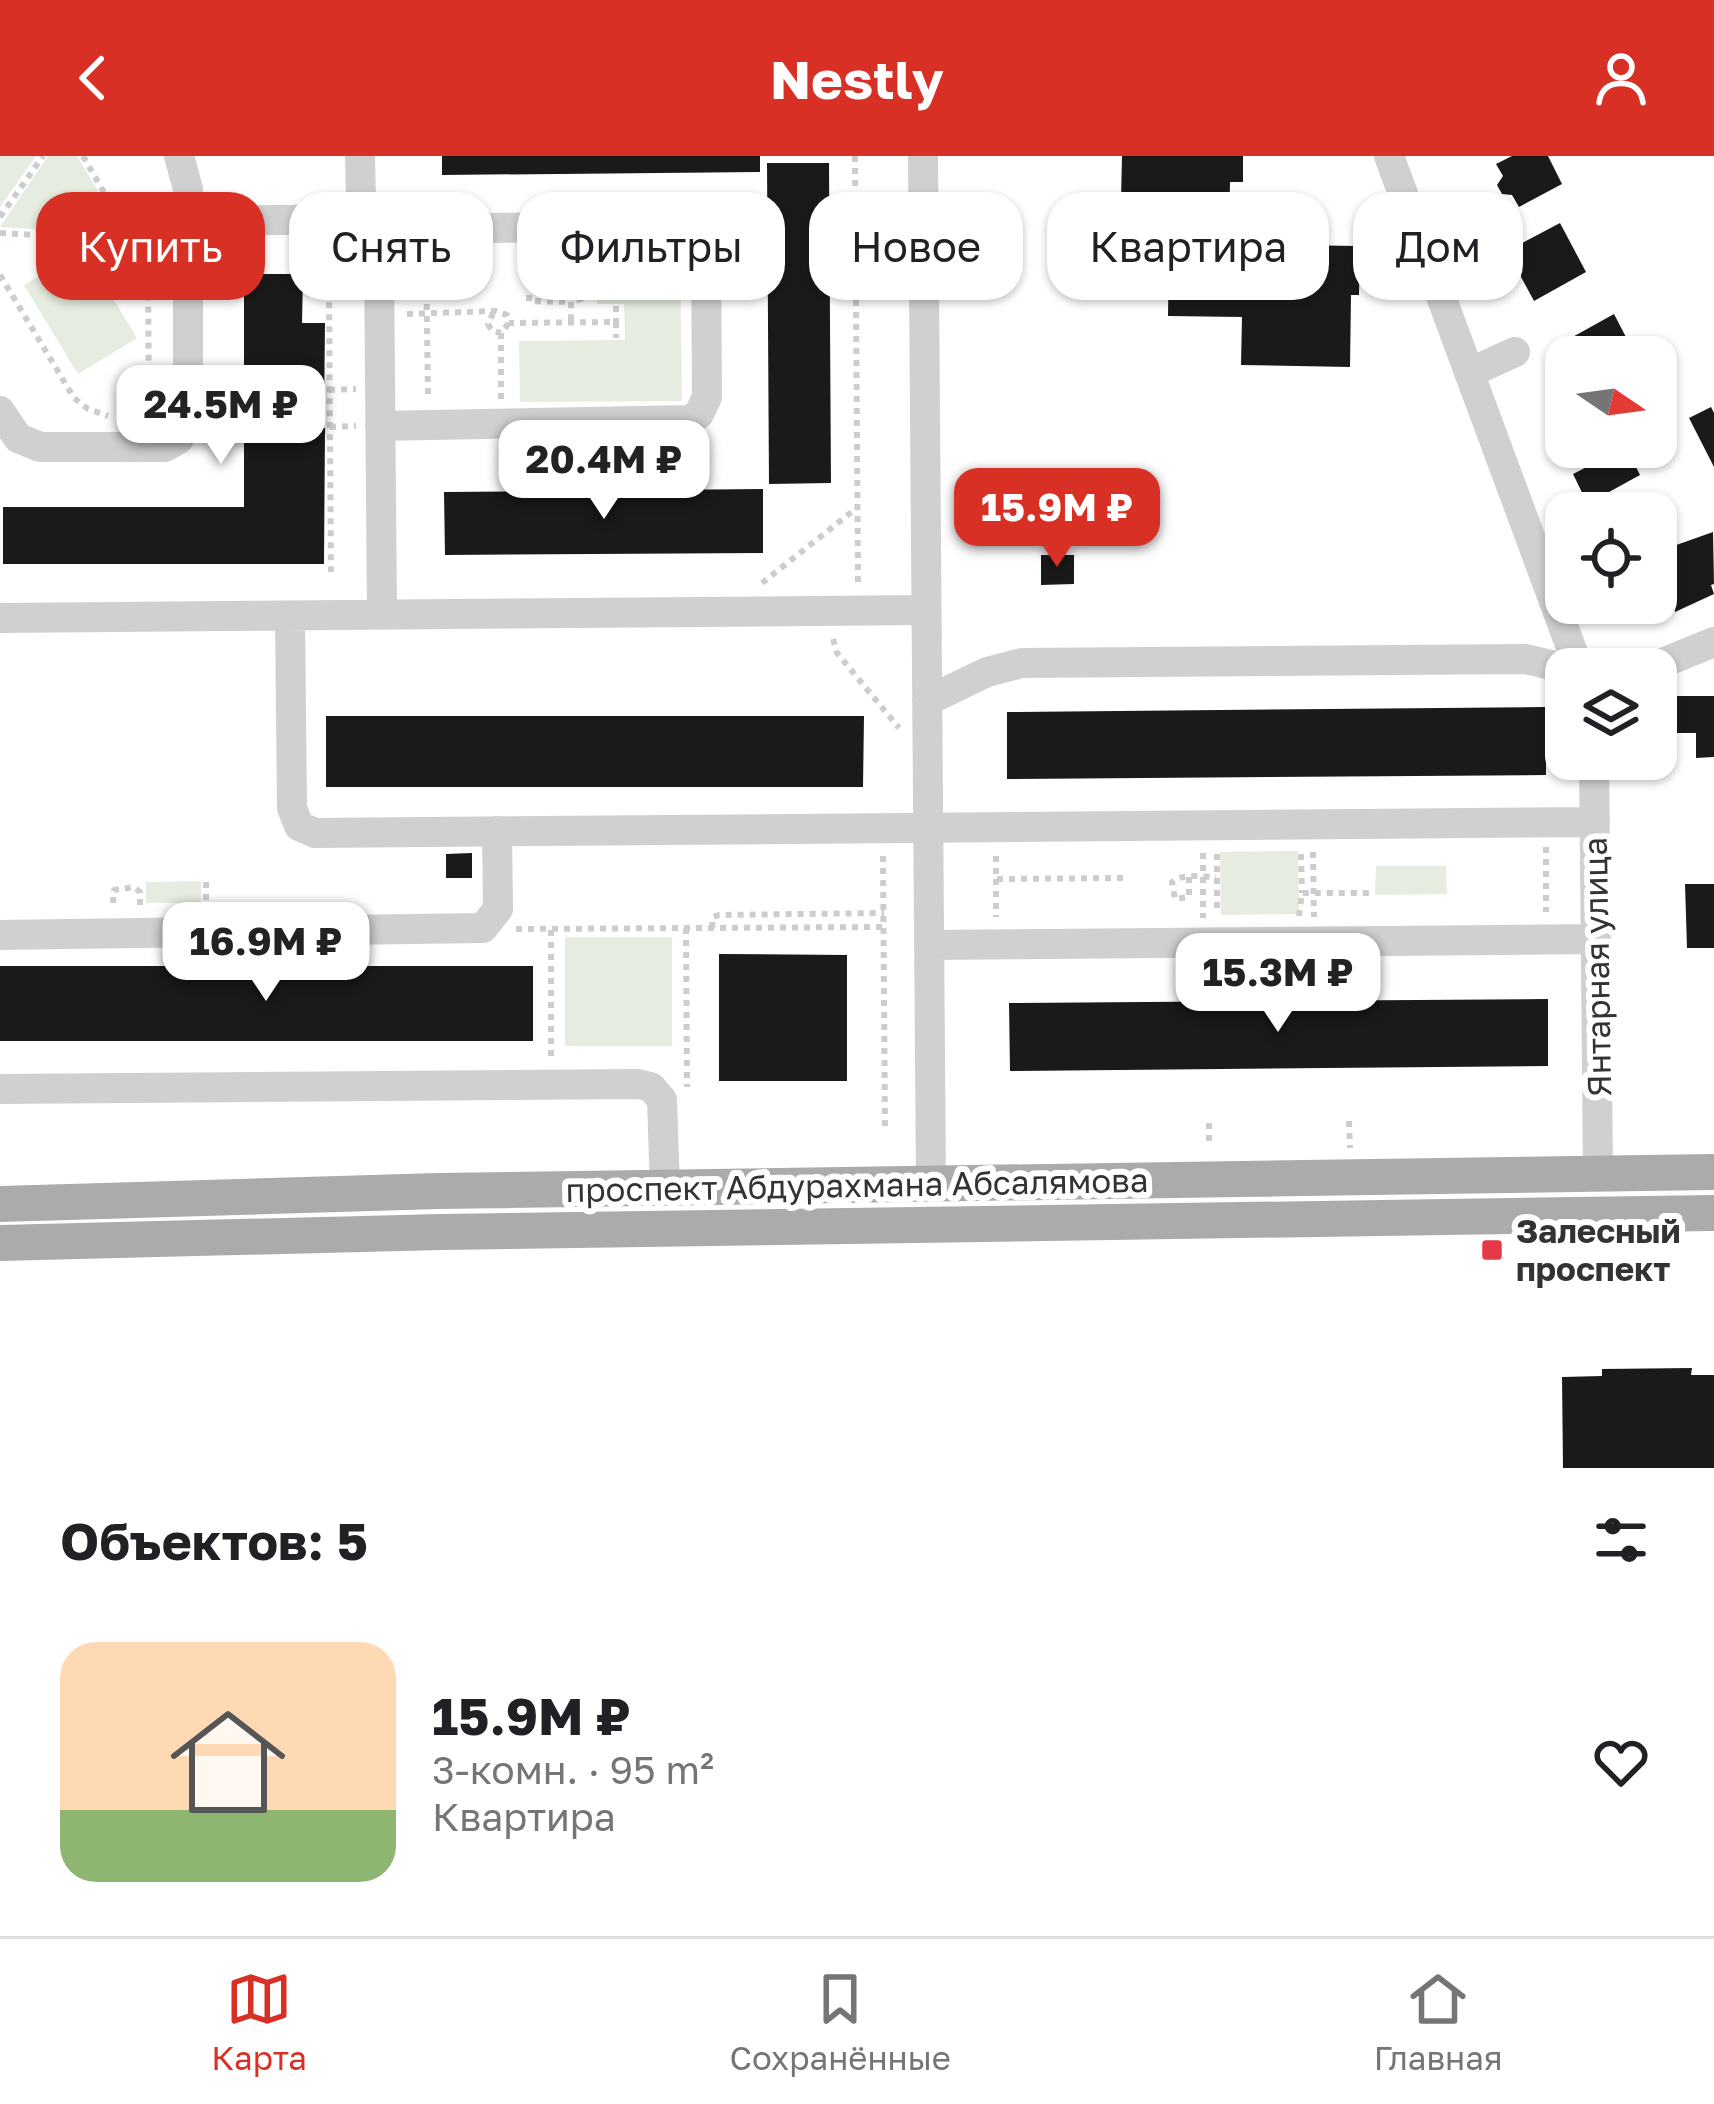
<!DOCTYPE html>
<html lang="ru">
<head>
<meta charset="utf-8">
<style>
  body { margin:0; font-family:"Golos Text",sans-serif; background:#f6f6f6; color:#202124; height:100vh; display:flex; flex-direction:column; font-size:45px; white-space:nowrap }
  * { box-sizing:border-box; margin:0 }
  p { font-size:39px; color:#757577 }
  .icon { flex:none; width:66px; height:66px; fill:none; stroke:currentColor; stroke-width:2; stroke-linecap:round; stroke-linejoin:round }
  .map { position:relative; height:1312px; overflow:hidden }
  .side { display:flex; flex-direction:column; background:#fff; flex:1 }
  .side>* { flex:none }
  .guide { position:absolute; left:36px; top:36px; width:1644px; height:108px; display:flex; gap:24px }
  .needle { width:78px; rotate:103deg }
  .controls { position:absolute; left:1545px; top:180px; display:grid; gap:24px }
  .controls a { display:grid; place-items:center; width:132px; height:132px; border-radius:24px; background:#fff; box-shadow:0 3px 9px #0004; font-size:60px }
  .price { position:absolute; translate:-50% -102px; padding:0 27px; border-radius:24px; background:#fff; color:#222; font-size:39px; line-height:78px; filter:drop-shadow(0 3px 6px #0008) }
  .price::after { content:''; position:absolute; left:50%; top:72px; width:36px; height:27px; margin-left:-18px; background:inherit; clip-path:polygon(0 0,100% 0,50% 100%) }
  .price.active { background:#d93025; color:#fff }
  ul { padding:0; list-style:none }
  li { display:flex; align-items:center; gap:36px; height:300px; padding:0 60px }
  li span { display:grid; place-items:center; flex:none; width:336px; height:240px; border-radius:36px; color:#555 }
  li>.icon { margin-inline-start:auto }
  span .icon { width:144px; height:144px; fill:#fffc; stroke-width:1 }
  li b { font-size:51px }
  h2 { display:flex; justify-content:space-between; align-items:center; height:144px; padding:0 60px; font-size:51px }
  .tag { padding:0 42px; border-radius:36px; background:#fff; box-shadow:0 3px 9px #0004; font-size:42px; line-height:108px }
  .tag.active { background:#d93025; color:#fff }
  header { display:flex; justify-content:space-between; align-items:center; height:156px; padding:0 60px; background:#d93025; color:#fff; font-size:54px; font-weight:700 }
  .menu { display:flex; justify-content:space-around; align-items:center; height:168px; border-top:3px solid #e0e0e0; background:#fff; font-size:33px; color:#757577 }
  .menu a { display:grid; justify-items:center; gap:6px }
  .menu .active { color:#d93025 }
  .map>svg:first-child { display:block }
  .green { fill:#e6ecdf }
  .building { fill:#1a1a1a }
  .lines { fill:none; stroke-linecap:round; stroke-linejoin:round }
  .path { stroke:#cdcdcd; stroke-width:6; stroke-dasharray:6 6; stroke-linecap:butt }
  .minor { stroke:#d0d0d0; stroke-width:30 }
  .major { stroke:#ababab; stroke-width:36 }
  .poi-dot { fill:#e63946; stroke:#fff; stroke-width:4.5 }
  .labels { text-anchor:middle; stroke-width:12; stroke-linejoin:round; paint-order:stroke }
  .street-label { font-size:33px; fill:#333; stroke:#fff }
  .poi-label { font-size:33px; font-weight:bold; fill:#333; stroke:#fff; text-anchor:start }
</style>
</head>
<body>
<header><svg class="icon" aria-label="back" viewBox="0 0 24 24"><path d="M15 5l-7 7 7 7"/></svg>Nestly<svg class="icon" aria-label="person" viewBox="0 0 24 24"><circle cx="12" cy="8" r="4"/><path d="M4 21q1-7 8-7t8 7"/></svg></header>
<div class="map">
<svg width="1714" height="1312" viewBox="0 0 1714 1312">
  <rect width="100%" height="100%" fill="#fff"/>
  <path class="green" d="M0,0H36L0,51Z
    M48,0H77L124,78L0,71Z
    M83,93L137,182L78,218L24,129Z
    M597,96H680L682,245L520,246L519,185L625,184L624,148H597Z
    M1298,695L1299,758L1221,759L1220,696Z
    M1376,710H1446L1447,738L1375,739Z
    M201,725V747H146V726Z
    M565,781H672V890H565Z"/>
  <path class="building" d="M442,0H760V16L442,19Z
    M1122,0H1243V26H1230L1229,88L1360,90L1359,139H1351L1350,211L1241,209L1242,161L1168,160L1169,88L1120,87Z
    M1512,0H1548L1562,28L1519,51L1512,39L1502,38L1497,29L1503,20L1496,8Z
    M767,7H829L831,327L769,328Z
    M1560,67L1586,116L1534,145L1507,95Z
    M244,118H303L302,167H325L324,260L303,261L302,272H325L324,408H3V351H244Z
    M1614,158L1627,183L1616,189L1623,201H1566V244L1555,224L1565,218L1551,193Z
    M1711,251L1714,257V311L1689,262Z
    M1626,291L1640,319L1609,336L1620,357H1592L1573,318Z
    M763,333V397L445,399L444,336Z
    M1713,376L1714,428L1711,429L1714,438L1675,456L1661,418L1672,413L1665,393Z
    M1041,399H1074V428L1041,429Z
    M1674,540H1714V601L1696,602V577H1675Z
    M1546,551V619L1007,623V556Z
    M326,560H864L863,631H326Z
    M472,697V722H446V698Z
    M1685,728H1714V792H1687Z
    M719,798L847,799V925H719Z
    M0,810H533V885H0Z
    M1548,843V910L1010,915L1009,847Z
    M1692,1212L1691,1219H1714V1312H1563L1562,1221L1602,1220V1213Z"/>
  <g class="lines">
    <path class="path" d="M83,0L148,113L149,261H145
      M855,0L858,427
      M0,61L43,0
      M0,77L160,86
      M308,93L324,111L329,130L331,416
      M549,98L550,123H575L581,127V143L571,146V166
      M426,100L428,242
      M0,119L74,242L88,253L108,260
      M550,123L529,124V145L571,146
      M616,150V166
      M493,157L488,168L492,175L501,177
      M407,158L496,155L507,159L509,167L616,166V182
      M329,234L356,233
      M501,243V177L509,167
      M330,271L356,270
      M762,427L858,351
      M833,483L837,497L899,572
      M1546,691V756
      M1313,696L1314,761
      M1203,697V762
      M1217,698V757
      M1301,698L1302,737
      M883,700L885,973
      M996,700V723L1125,722
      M1189,721V741L1175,743L1172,726C1182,717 1203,721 1216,721
      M996,723V761
      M206,726V747
      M113,747L114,734L134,731L140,736V751
      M1299,760L1302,737H1370
      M686,772L687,931
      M712,772L713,761L719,759L884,757
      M516,773L884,771
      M551,774V902
      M1349,965L1350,992
      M1209,985V967"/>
    <path class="minor" d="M360,0L361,44L375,78L379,100L382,459
      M923,0L931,1028
      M1389,0L1579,513
      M188,65L368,63
      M373,73L674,70L698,78L706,96L707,241L699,258L690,264L380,270
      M1469,217L1515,196
      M0,255L18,282L40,291H165L179,283L188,264V33L179,0
      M290,460L292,652L299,670L315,677L1595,666
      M0,462L926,454
      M1648,513L1714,486
      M927,545L987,516L1022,507L1526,503L1568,513
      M1594,603L1598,1018
      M0,779L483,772L498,753L497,675
      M929,789L1596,783
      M0,933L638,928L651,931L662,944L665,1032"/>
    <path class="major" d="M0,1048L438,1035L1714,1016
      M0,1087L441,1076L1714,1057"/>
  </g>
  <rect class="poi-dot" x="1480" y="1082" width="24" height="24" rx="6"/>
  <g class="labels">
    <g class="street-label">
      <text transform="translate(1597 811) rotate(-91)" y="12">Янтарная улица</text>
      <text transform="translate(857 1029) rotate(-1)" y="12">проспект Абдурахмана Абсалямова</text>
    </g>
    <g class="poi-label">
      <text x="1516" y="1087">Залесный<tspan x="1516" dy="38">проспект</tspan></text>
    </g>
  </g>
</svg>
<div class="controls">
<a><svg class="needle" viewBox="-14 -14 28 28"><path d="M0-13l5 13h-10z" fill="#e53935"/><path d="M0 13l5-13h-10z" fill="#757577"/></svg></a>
<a><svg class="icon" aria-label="locate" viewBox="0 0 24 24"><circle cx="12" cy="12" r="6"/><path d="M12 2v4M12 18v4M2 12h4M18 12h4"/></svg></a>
<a><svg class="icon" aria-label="layers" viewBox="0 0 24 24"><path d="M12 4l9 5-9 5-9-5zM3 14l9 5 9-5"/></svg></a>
</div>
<b class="price" style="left:221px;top:311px">24.5M ₽</b>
<b class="price" style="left:604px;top:366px">20.4M ₽</b>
<b class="price active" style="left:1057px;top:414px">15.9M ₽</b>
<b class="price" style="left:266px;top:848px">16.9M ₽</b>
<b class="price" style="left:1278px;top:879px">15.3M ₽</b>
<div class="guide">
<a class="tag active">Купить</a>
<a class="tag">Снять</a>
<a class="tag">Фильтры</a>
<a class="tag">Новое</a>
<a class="tag">Квартира</a>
<a class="tag">Дом</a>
</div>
</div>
<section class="side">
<h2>Объектов: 5<svg class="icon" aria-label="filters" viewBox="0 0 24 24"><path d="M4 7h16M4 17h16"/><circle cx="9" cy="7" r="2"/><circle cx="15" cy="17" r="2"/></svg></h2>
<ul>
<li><span style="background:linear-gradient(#ffd9b3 70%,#8fb573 0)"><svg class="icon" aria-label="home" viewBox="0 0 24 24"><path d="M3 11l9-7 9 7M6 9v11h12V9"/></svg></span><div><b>15.9M ₽</b><p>3-комн. · 95 m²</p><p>Квартира</p></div><svg class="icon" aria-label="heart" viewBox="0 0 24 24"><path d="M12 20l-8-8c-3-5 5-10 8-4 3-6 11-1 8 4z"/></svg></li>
</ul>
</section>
<nav class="menu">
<a class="active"><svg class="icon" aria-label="map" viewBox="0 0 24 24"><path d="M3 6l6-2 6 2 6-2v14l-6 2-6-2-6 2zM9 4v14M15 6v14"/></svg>Карта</a>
<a><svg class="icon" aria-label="saved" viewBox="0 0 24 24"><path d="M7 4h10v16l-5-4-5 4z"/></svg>Сохранённые</a>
<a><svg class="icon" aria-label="home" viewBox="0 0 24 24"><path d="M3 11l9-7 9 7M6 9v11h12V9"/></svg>Главная</a>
</nav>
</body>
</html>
